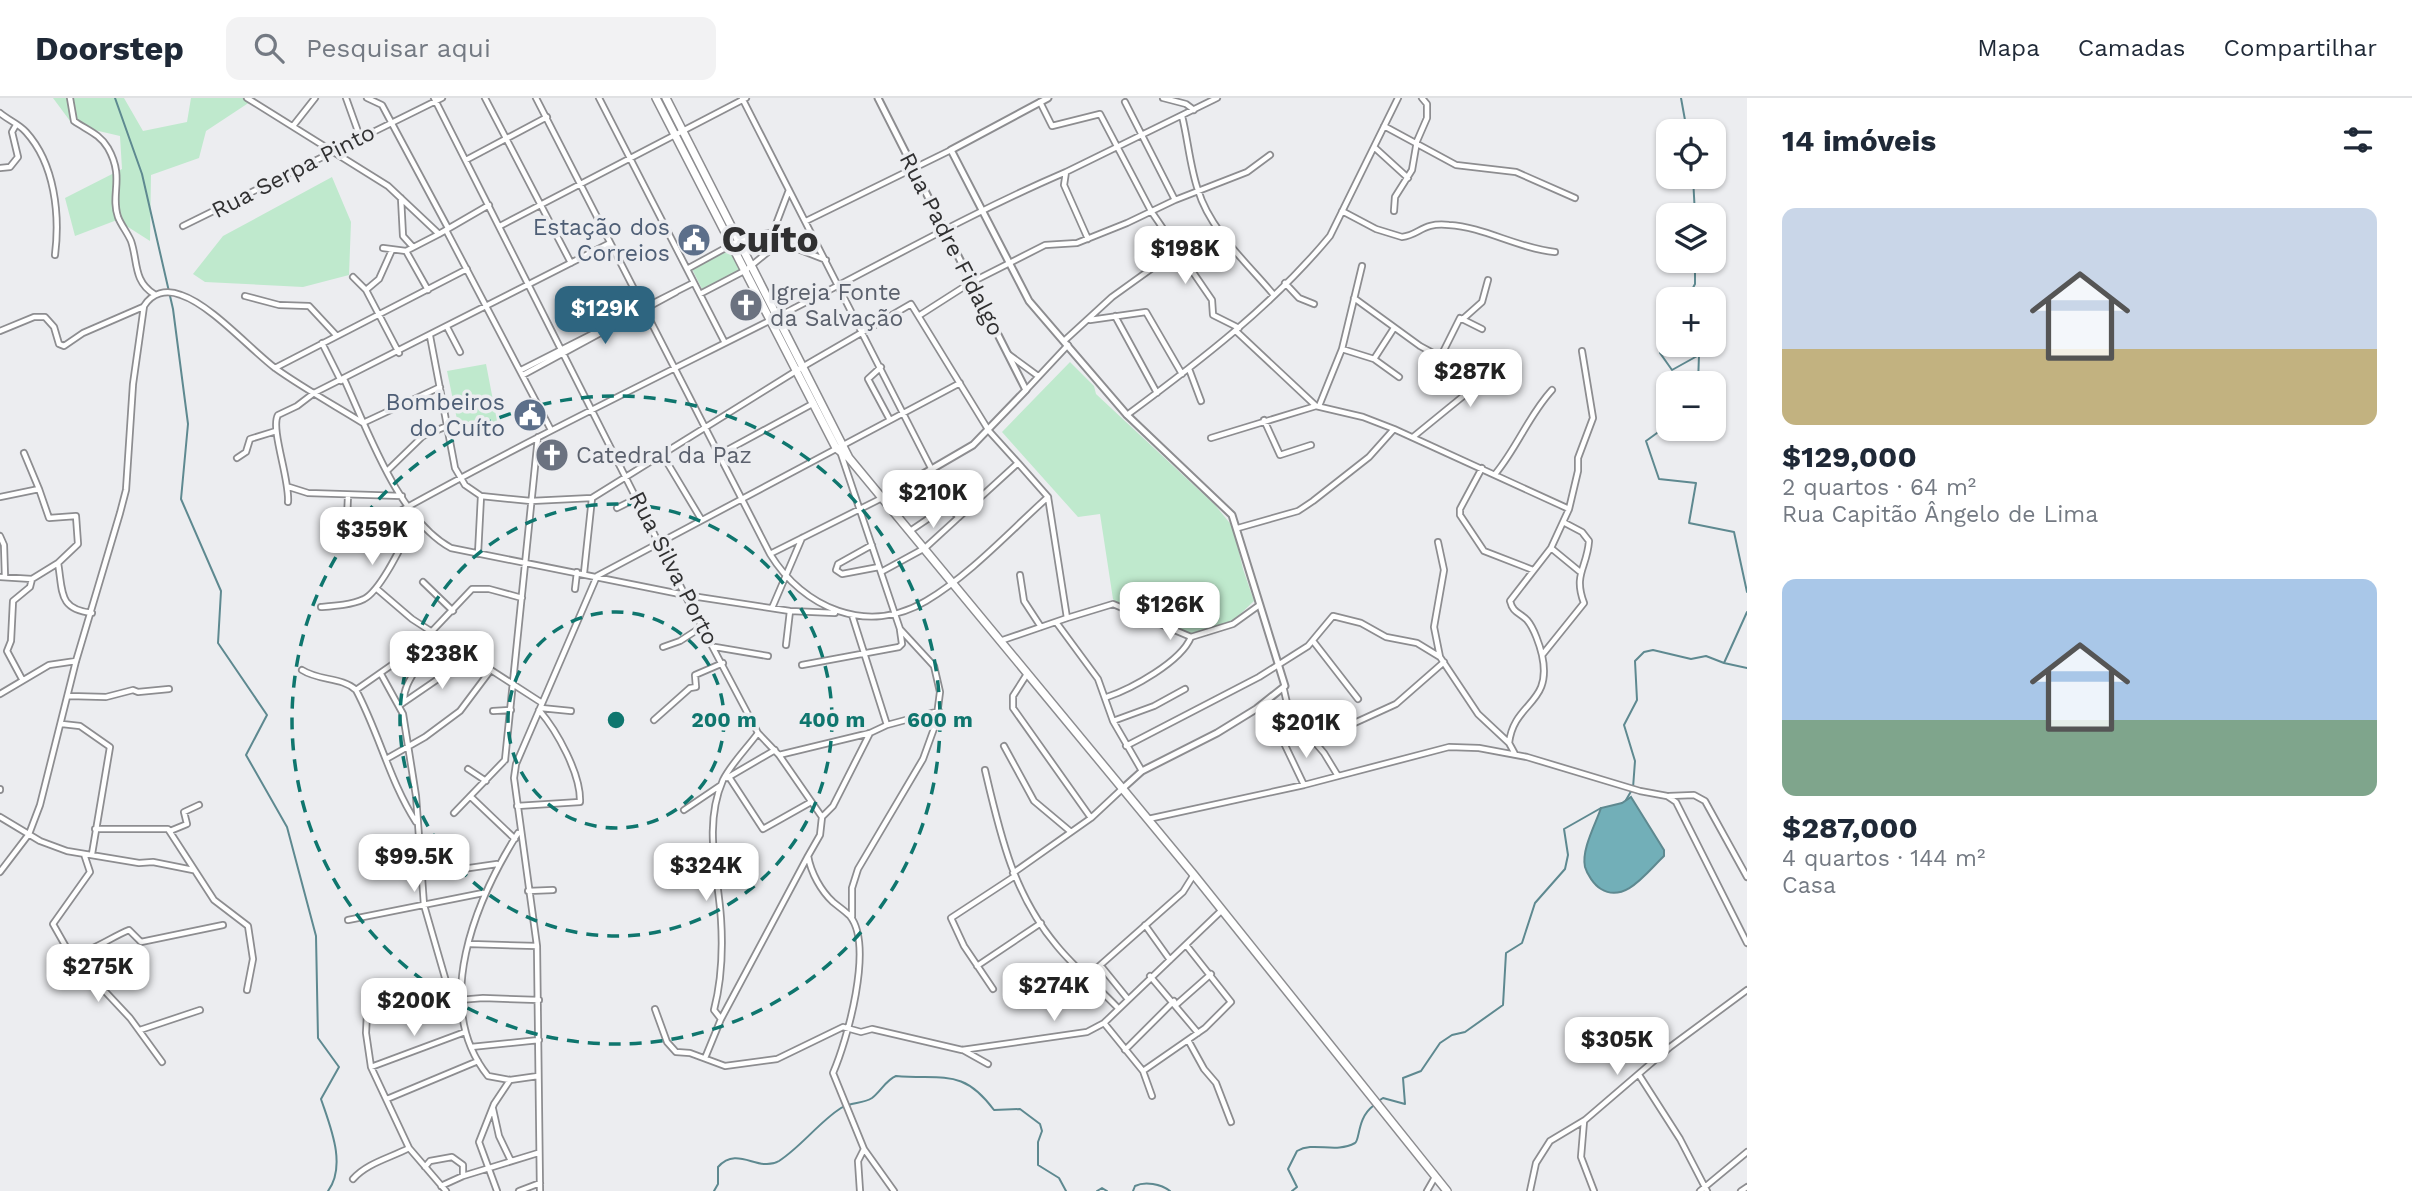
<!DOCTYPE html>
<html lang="pt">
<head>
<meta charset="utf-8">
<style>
  body { margin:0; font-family:"Work Sans",sans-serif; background:#f2f2f3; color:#1f2937; height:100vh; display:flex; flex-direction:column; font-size:26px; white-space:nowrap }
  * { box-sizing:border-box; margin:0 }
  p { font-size:23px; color:#747a83 }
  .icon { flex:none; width:38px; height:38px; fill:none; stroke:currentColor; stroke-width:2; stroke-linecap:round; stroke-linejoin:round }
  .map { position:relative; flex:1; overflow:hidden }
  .sheet { display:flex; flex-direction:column; background:#fff; width:665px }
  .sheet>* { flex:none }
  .fabs { position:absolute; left:1656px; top:21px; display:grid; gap:14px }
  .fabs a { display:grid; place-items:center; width:70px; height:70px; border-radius:14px; background:#fff; box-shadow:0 2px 5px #0004; font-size:35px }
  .price { position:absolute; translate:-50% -60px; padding:0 16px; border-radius:14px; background:#fff; color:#222; font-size:23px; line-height:46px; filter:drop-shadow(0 2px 4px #0008) }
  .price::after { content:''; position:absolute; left:50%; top:42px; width:21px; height:16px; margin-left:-10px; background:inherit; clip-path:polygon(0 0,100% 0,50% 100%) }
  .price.on { background:#2e6580; color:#fff }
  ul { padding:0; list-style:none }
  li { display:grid; align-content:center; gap:14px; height:371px; padding:0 35px }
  li span { display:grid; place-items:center; height:217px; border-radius:14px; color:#555 }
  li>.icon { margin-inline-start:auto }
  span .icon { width:126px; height:126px; fill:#fffc; stroke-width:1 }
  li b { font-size:30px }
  h2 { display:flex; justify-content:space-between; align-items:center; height:84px; padding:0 35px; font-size:30px }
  header { display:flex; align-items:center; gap:42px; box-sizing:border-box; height:98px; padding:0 35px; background:#fff; border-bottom:2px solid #e0e1e3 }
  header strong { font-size:33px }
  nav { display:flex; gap:38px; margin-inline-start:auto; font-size:24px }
  .search { width:490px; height:63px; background:#f2f2f3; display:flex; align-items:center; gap:18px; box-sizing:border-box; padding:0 24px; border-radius:14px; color:#747a83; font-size:26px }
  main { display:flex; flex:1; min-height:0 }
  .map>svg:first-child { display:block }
  .green { fill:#bfe9cd }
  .water { fill:#72afb8; stroke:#5e8990; stroke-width:2 }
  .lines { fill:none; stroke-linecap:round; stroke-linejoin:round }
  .stream { stroke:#5e8990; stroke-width:2 }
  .minor-casing { stroke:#8d8d90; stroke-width:8 }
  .tertiary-casing { stroke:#8d8d90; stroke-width:9 }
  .primary-casing { stroke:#8d8d90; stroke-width:10 }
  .minor { stroke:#fff; stroke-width:4.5 }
  .tertiary { stroke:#fff; stroke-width:5 }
  .primary { stroke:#fff; stroke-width:7 }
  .ring { fill:none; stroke:#0f766e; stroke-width:3.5; stroke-dasharray:12 9 }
  .labels { text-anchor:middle; stroke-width:7; stroke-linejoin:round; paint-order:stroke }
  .street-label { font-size:23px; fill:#303031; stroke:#ecedf0 }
  .service-label { font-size:23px; fill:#4e5e75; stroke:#ecedf0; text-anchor:end }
  .worship-label { font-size:23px; fill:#5b616d; stroke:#ecedf0; text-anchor:start }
  .town-label { font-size:37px; font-weight:bold; fill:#303031; stroke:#ecedf0 }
  .centre { fill:#0f766e; stroke:#ecedf0; stroke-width:3.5 }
  .ring-label { font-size:21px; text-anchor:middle; font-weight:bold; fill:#0f766e; stroke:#ecedf0; stroke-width:7; stroke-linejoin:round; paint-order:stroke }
</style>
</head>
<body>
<header>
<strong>Doorstep</strong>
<div class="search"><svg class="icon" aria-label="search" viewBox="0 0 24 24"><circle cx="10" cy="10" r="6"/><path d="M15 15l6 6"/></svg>Pesquisar aqui</div>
<nav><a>Mapa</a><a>Camadas</a><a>Compartilhar</a></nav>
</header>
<main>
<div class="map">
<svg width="1747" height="1093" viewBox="0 0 1747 1093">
  <rect width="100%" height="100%" fill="#ecedf0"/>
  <path class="green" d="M53,0H124L143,33L187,24L191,0H256L206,33L199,60L151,77L150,143L117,122L75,138L65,100L122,71L120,38L73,27Z
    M332,79L351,124L349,177L303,189L205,184L193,176L223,138Z
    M731,151L741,172L702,191L692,171Z
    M1070,264L1094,288L1096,296L1215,407L1233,429L1243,471L1254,503L1232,524L1190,537L1117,506L1113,501L1100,416L1078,419L1002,334Z
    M486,266L498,328L460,336L447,273Z"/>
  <path class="water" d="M1631,699L1664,752V758C1647,774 1625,806 1601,791C1594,787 1587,776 1585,769C1581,752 1596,725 1601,710L1622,705Z"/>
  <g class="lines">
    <path class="stream" d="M115,0L142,76L173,211L188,326L181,401L221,493L218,545L267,617L246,657L287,729L316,838L318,940L339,969L321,1001C330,1028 347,1067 328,1093
      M1681,0L1687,33
      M1693,79L1695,117
      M1687,201L1695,186V163
      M1668,239L1660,255L1672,272L1699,257L1698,285
      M1668,327L1646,343L1659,381L1696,385L1689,425L1734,434L1747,494
      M1724,565L1747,570
      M1626,702L1633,690L1635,663L1624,627L1637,602L1635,563L1644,554L1653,552L1691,561L1706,558L1724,565L1747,514
      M1377,1004L1383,1000L1405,1006L1403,980L1421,973L1440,945L1452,937L1465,934L1503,907L1506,855L1522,845L1535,805L1565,771L1568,757L1564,731L1601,710
      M714,1093L718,1086V1069C738,1047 758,1075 779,1063C802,1048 819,1024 841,1010C851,1004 863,1006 872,1000C881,993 886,982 896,978C944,982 963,970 994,1012L1020,1011L1040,1026L1042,1033L1038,1044V1067L1059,1080L1066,1093
      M1097,1093L1102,1090L1107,1093
      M1133,1093L1135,1088C1145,1083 1161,1086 1170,1093
      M1292,1093L1297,1089L1288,1071L1297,1053C1314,1043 1335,1056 1355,1045C1360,1042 1357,1020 1373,1008"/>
    <defs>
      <path id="minor" d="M70,0L74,23C87,32 100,36 108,50C125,80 110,96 118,119C121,127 127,134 131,143C138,163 133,183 154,196
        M247,0L388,88L439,136L489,107
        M346,0L360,39
        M367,0L382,7L448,130
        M434,0L685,497L758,635L779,657L822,719L820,737L808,758C811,775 821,793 833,804C839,809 845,813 850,818C874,848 847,943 833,975L864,1051L894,1093
        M485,0L571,165
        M536,0L770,456C803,510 867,538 926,503C971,476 1009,434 1048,399L1018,365L925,450L881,474
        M599,0L725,245
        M742,0L932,372
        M1163,0L1186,6L1194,12
        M1040,4L1052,28L1100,16L1151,113L1212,202L1213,217L1239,230
        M1125,4L1175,102
        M0,15C8,22 19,26 26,34C55,66 60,117 55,157
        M1182,18C1188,42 1190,69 1198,92C1210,132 1247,165 1273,196
        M293,28L315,0
        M1384,28L1456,67L1516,74L1575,100
        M1374,49L1408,80
        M466,62L547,19
        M0,70L10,69L18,59L12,34L16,27
        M401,100L403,138L413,149
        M1342,113L1376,131L1402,139C1420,137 1422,124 1449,127C1484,129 1517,150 1555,154
        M1394,113L1395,99L1412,72L1417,43L1427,20V6L1422,0
        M806,123L951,52
        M183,128L442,0
        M500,128L746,0
        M446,132L551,332
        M1088,141L1064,87L1066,74L1217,0
        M383,150L406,153L439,136
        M406,153L428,192
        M687,171L740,142L773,134L789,92
        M353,179L366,192L399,255
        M1285,185L1299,200L1314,206
        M366,192L379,181L392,152
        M700,196L746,172L780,144L826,162
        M245,198L279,207L309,208L336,237
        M1354,200L1420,248L1483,282
        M920,217L970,185L1045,147L1077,145L1127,125L1175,102L1247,74L1270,57
        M1115,218L1157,295
        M1464,220L1482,204L1488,182
        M1090,222L1146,214L1182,276
        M447,229L460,254
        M0,233L34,219H45L54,229L59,246L64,248L83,235L143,209
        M1236,233L1316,308
        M430,238L455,370L465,387L481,398L531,403L592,400L804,268L911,206L989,333L1018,365
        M1064,243L1112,199L1176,153
        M322,245L341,283
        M1342,251L1374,261L1399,279
        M1008,256L1038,278
        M1441,258L1460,220L1482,231
        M1374,261L1394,230
        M881,269L868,281L890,322
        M275,270L467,171
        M1189,271L1201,303
        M521,272L693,185
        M523,277L676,194
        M344,281C368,333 399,422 451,450L685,497L790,513L835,515
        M1026,292L1068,247
        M1319,308L1342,251L1362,168
        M1127,317C1200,263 1272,208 1330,138L1398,0
        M1264,322L1280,357L1311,347
        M1413,339L1510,260
        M1211,340L1316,308L1363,319L1394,331
        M662,356L701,421
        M720,356L814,305
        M841,356L900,531L934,568L940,594L936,625L923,661L858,771L852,790V819
        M237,360L246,354L250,341L276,333
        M1482,370L1460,411V417L1484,453L1533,472
        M388,372L423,338L447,328
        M1496,375C1518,348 1529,317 1552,292
        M289,389L308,395L402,398
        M0,399L39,391L24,355
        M288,404C290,382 270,330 278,317L297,308L314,295L610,145
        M617,410L637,400
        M1569,411L1578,373V360L1593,320L1582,253
        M347,421L348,398
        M384,422C514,349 648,284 781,217C876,169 968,116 1066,74
        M1238,430L1298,413L1313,403L1369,359L1394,331L1569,411L1551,450L1510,503C1513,515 1519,514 1527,522C1534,530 1540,548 1542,557C1553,607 1514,603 1509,645L1515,656
        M910,433L947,408L959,419
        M0,438L4,447L5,479
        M1438,444L1444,472L1434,529L1440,559L1478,616L1509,645
        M872,447L838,466L836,472L842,476L879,469
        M1551,450L1579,473
        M478,456L481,398
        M770,456L882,400
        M58,465C63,494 58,511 92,515
        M584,475L592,400
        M1020,477L1024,503L1041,529
        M0,479L32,481L58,465L78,446L76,418L49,420L39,391
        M423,484L453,513
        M377,491L412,521L542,605
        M575,491L577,474
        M321,509C335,508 351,507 364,501C382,492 406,438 416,419
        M772,510L802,440
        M852,517L887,627
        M1067,520L1113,506L1191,539L1233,526L1258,508
        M1056,524L1098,581L1113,623L1142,673
        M1000,543L1067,520L1048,399
        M1313,543L1358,601
        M786,547L790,513
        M663,549L680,543L703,528
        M715,549L768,558
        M1543,556L1584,505C1573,476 1587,470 1589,443L1582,434L1565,425
        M802,567L899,549L902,546L900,532
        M302,572C319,583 342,579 356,592C379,635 390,684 416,724
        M381,576L403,616L416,698L424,807L450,897
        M1027,576L1013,598V610L1091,720
        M22,581L7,553L11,543L13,503L30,489L32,481
        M356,592L416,550L472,491H489L522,500
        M1284,592L1289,614L1324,655L1338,678
        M0,596L49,567L76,563
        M69,598L106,599L133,592L138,594L169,591
        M1107,599C1131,591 1181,564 1191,539
        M404,604C402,581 429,563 428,539
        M400,607L470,559
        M541,610L571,613
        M493,613L511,612
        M654,622L690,590L696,589L695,577L723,565
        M1113,623L1154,608L1185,591
        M62,626L80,628L110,649L92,756
        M870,635L887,627L939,613
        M1283,643L1304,687
        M1315,643L1396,606L1444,564
        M1004,648L1034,703L1071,734
        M1126,648L1259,579L1308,548L1333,518L1361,525L1386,539L1417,545L1440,559
        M779,657L870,635L833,708L822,719
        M388,660L425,639L460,613L490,573
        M505,662L538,339
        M468,671L486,683
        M985,672C1000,736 1013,796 1057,848C1075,870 1098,889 1117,909
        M729,679L763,731L811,704
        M727,680L775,652
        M0,691V692
        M1669,698L1694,697L1705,703L1747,779
        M471,699L515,741
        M517,708L580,704C581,676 557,633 539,612
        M684,712L721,687
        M454,715L505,662
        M0,719L40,743L67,753L139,765L153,764L193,772
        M1148,721L1304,687L1449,649L1479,650L1527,659L1640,693L1667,698L1676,704L1747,845
        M95,731H168L214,802L248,828L253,861L247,892
        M170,733L187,726L184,714L199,707
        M518,735C476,802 431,907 488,978L510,982L538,978
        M84,756L90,774L53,826L70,856L130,920L162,964
        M0,774L29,736L40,707L76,563L120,415L126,392L133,286L144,208C152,195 166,191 181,197C211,207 249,250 275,270C303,290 334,307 363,325L440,289
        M1013,775L1091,720L1122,691
        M421,777L497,766
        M528,793L553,792
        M348,822L483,795
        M1145,827L1170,862
        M470,846L537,848
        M71,856C89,856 111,839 129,832L141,844L223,827
        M977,868L1041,825
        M1101,868L1127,900
        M1088,878L1183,794L1193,778
        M1150,878L1198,935
        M993,891L964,848L951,820L1015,778
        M459,902L483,900L539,902
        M1177,906L1211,876
        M655,911L667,944L676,954L690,955L725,968L777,961L843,929L861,934L872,931L962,952L1087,934L1104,925L1222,812
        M721,921L714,912C722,881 723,852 721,821C718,775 703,728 723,682C731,666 747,650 758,635
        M1104,925L1143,973L1205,930L1231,904L1186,847
        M140,932L200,912
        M1188,942L1204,971L1216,985L1231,1024
        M471,949L539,942
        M963,952L988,966
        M1125,952L1174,903
        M705,960L721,921L808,758
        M371,969L465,934
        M1143,973L1152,998
        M1639,977L1680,1041L1707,1093
        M387,1001L478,963
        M493,1011L499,1038L511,1063
        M1584,1023L1581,1059L1594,1093
        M425,1069L430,1063L452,1059L463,1067V1078
        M353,1081C367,1065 390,1060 409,1050
        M441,1088L463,1078L538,1055
        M446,1093L409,1050L371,969L366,935L367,915L384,895L460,898
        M497,1093L479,1044L494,1006L510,982
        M519,1093L540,1085
        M540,1093L537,848L514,680L516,666L597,478L960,285
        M860,1093L858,1063L864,1051
        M1427,1093L1435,1079
        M1530,1093L1536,1065L1550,1043L1585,1022L1670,949L1747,892
        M1700,1093L1747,1054
        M1741,1093L1747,1089"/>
      <path id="tertiary" d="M878,0L1026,292L973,347L882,400
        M1048,0L951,52L1029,203L1127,317L1232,417L1285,588L1256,611L1217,635L1142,673L1122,691"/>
      <path id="primary" d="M656,0L836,350L849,360L1194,777L1447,1093
        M666,0L849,360"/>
    </defs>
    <use href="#minor" class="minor-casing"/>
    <use href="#tertiary" class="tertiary-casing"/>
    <use href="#primary" class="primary-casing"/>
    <use href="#minor" class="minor"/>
    <use href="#tertiary" class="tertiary"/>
    <use href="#primary" class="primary"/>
  </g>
  <g class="ring">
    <circle cx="616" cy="622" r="108"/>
    <circle cx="616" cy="622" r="216"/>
    <circle cx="616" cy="622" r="324"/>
  </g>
  <defs>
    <symbol id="civic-disc" viewBox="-11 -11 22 22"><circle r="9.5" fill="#5c6f8a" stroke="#ecedf0"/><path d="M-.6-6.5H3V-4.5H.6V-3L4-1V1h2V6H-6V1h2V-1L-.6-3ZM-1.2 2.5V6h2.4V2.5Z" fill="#fff"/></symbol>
    <symbol id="church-disc" viewBox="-11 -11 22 22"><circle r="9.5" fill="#6b7280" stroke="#ecedf0"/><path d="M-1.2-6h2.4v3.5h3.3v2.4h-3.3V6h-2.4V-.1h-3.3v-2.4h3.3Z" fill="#fff"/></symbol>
  </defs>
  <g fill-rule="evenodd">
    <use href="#civic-disc" x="675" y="123" width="38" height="38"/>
    <use href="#church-disc" x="727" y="188" width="38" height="38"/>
    <use href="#civic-disc" x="511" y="298" width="38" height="38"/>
    <use href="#church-disc" x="533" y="338" width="38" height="38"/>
  </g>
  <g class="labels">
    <g class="street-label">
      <text transform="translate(293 73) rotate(-27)" y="8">Rua Serpa Pinto</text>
      <text transform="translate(952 146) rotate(63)" y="8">Rua Padre Fidalgo</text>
      <text transform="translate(674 470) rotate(63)" y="8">Rua Silva Porto</text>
    </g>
    <g class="service-label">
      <text x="670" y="137">Estação dos<tspan x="670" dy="26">Correios</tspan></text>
      <text x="505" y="312">Bombeiros<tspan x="505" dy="26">do Cuíto</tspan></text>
    </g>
    <g class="worship-label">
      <text x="770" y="202">Igreja Fonte<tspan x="770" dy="26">da Salvação</tspan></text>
      <text x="576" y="365">Catedral da Paz</text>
    </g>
    <g class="town-label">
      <text x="770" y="154">Cuíto</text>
    </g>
  </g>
  <circle cx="616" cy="622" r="10" class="centre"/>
  <g class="ring-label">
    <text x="724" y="629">200 m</text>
    <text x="832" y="629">400 m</text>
    <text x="940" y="629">600 m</text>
  </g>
</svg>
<div class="fabs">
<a><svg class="icon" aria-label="locate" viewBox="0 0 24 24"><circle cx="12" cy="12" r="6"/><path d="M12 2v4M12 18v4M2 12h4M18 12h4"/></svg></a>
<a><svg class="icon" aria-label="layers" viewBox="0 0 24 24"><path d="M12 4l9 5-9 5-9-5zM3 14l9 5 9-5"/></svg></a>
<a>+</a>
<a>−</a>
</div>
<b class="price" style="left:1185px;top:188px">$198K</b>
<b class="price on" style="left:605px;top:248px">$129K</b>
<b class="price" style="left:1470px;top:311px">$287K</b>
<b class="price" style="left:933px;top:432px">$210K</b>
<b class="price" style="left:372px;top:469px">$359K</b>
<b class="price" style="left:1170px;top:544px">$126K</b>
<b class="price" style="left:442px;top:593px">$238K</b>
<b class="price" style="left:1306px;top:662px">$201K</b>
<b class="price" style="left:414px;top:796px">$99.5K</b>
<b class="price" style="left:706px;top:805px">$324K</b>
<b class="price" style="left:98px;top:906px">$275K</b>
<b class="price" style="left:1054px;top:925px">$274K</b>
<b class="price" style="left:414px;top:940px">$200K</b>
<b class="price" style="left:1617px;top:979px">$305K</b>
</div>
<section class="sheet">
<h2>14 imóveis<svg class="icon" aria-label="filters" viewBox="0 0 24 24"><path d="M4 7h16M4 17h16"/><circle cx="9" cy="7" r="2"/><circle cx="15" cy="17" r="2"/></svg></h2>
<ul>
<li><span style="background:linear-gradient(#c9d6e8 65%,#c2b280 0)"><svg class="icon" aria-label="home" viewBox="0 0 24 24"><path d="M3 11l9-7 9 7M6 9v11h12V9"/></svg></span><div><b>$129,000</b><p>2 quartos · 64 m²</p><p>Rua Capitão Ângelo de Lima</p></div></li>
<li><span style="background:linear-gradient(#a9c7e8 65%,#7fa58c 0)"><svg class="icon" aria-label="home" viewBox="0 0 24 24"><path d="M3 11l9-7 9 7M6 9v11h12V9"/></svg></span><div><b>$287,000</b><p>4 quartos · 144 m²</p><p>Casa</p></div></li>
</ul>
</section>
</main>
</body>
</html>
